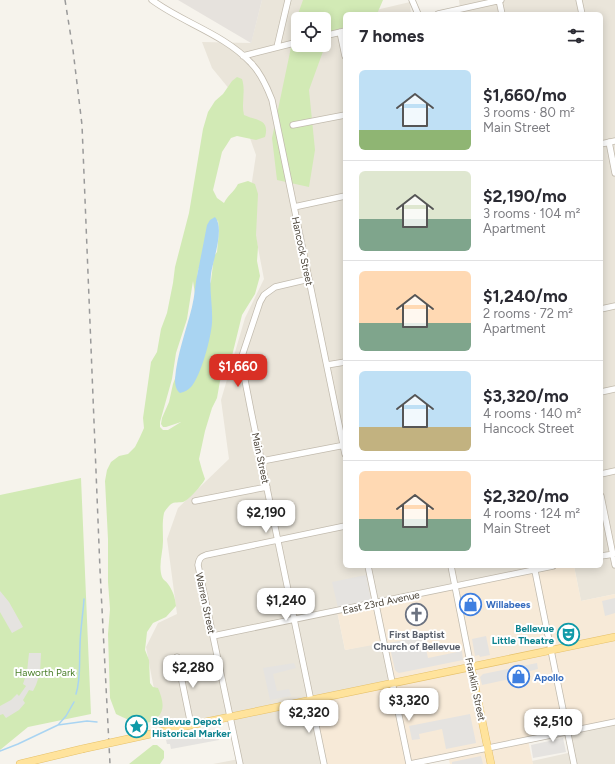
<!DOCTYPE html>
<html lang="en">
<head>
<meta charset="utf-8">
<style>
  body { margin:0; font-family:Figtree,sans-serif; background:#f2f2f3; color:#2b2b33; height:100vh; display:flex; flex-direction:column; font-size:15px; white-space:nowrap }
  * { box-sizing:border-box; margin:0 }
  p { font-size:13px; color:#7c7c81 }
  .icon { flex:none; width:22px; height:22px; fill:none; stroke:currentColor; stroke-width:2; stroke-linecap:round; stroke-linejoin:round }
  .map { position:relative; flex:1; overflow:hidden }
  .panel { position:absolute; left:343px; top:12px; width:260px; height:556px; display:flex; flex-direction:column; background:#fff; border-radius:6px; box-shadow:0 2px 10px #0003 }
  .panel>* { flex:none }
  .tools { position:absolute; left:291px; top:12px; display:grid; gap:8px }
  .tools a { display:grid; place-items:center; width:40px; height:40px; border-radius:6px; background:#fff; box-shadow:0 2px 10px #0003; font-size:20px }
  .price { position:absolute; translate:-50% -34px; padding:0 9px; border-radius:8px; background:#fff; color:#222; font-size:13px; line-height:26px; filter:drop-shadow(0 1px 2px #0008) }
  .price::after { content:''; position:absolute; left:50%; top:24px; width:12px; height:9px; margin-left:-6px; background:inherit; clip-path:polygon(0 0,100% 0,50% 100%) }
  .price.on { background:#d93025; color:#fff }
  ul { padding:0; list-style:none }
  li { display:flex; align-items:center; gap:12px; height:100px; padding:0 16px }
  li+li { border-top:1px solid #e1e1e2 }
  li span { display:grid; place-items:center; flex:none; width:112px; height:80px; border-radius:6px; color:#555 }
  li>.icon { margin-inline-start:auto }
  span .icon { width:48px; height:48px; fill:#fffc; stroke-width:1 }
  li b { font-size:17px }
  h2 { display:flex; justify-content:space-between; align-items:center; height:48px; padding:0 16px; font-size:17px }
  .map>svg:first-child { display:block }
  .residential { fill:#eae5da; fill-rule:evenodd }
  .commercial { fill:#f7ead8 }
  .industrial { fill:#e6e2dd }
  .green { fill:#d2eab5; fill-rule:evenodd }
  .parking { fill:#e5e3e0 }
  .water { fill:#a9d4f2 }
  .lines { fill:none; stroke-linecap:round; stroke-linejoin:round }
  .stream { stroke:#a9d4f2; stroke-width:1.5 }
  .minor-casing { stroke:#c2bbae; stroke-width:7 }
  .major-casing { stroke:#e6c16a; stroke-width:8 }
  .minor { stroke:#fff; stroke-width:5.5 }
  .major { stroke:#ffe39c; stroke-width:7 }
  .rail { stroke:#9a9a9a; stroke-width:1.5; stroke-dasharray:5 5; stroke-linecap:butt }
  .major-bridge-casing { stroke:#e6c16a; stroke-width:8; stroke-linecap:butt }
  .major-bridge { stroke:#ffe39c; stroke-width:7 }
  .labels { text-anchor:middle; stroke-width:4; stroke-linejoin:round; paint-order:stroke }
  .street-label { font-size:10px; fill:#4b4439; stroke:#fff }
  .shop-label { font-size:10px; font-weight:bold; fill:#366cbe; stroke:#fff; text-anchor:start }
  .culture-label { font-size:10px; font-weight:bold; fill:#0d838f; stroke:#fff; text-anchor:end }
  .worship-label { font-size:10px; font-weight:bold; fill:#5b616d; stroke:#fff }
  .park-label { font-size:10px; fill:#4a7f2a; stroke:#fff }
</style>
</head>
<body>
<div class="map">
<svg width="615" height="764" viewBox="0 0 615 764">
  <rect width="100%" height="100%" fill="#f6f3ec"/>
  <path class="residential" d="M262,0H350L343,17H345V566H550L458,582L337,611L345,650L384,642L392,684L324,764H213L239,759L230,717L162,731L146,647L158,623L177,614L167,539L178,508L229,459L221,400L245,318L264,279L249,201L256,155L235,96L212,68L202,42L251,43ZM298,19H324V45H298Z
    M459,0H615V594L581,601L574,566H601V14H430L460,8Z
    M410,2L411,14H359Z
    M615,722V764H533L532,761L568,753L567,731Z"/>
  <path class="commercial" d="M553,566H574L581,601L615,594V722L528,740L533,764H450L448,756L410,764H324L311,700L392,684L384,643L345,650L337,611Z"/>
  <path class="industrial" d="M178,0H262L251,44V43Z"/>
  <path class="green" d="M303,0H383L377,14H345V27L330,32L309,90L315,150L309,187L277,180L272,138L298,14ZM298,19H324V45H298Z
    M237,77L242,79C246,91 241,103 244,115C257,121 270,119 265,137L256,140L237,136L231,138L222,152L213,190L217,198L224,203C228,195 234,192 238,184L248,181L255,184L258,194L256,235L258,247L257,261L260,276L255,294L242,315L231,360L220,381L217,398L212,408L205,431L199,459L202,470L205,479C202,485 189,500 183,502C177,503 173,501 169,506C167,508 165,511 164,513C162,522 163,532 163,541C163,553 158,565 162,577C163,580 166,581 168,584C173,591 175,597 176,606L166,617L153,623L147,632L145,650L149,660L150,683L153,687L158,688C162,698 166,708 158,717C147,729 128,720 116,714L110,698L108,634L110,609L108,582V539L105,481L107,470L111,462L119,456L128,454L135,447L140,437L144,428L143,418L151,362L157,352L161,329L167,313L173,283L175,267L189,213L203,129L208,112L215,101L223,94L232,81ZM218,220L219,231L217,252L214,256L211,281L173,384L169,402L162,418L161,424L163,427H166L181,422L168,430H163L160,427V422L172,379L176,353L187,319L193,281L195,294L198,271L202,257Z
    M81,478L91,714L28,727L0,750V495Z
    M153,745H157L164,751V758L160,764H129Z"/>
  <path class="parking" d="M366,575L371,601L338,608L332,582Z
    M0,591L9,602L23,627L12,633L0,612Z
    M615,598V613L605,616L602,601Z
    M423,636L428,658L462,651L463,660L399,673L397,672L395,670L389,643Z
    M486,636L490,655L480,657L479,655L475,656L472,639Z
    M29,653H41L40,673L36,685L33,691L29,690L23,700L25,703L19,710L6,718L3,714L0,715V706L11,700L17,694L19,696L26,686L23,684L27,672Z
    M294,663L296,668L273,674L277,691L289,689L291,696L270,700L263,668Z
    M537,663L538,669L515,675L514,678L482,685L480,677L483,674Z
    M470,714L476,743L446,749L442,729L419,734L420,739L412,740L409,726Z
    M217,730L219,740L171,749L170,744H167L166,740Z
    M563,738L566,752L533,758L531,745Z
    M481,756L483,764H452V762Z"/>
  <path class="water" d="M215,217C225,228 213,260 211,274C209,290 213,307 212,323C211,338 201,376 191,387C188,390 185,392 180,393C176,390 175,385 175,379C177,354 186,331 192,307C195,295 195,283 198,271C201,256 204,241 207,225L210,220Z"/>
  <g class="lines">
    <path class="stream" d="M76,694C81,678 79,663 80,647C80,631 83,615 84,599
      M58,725L66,716L74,702
      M0,751L18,744L58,725L87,721L97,722"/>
    <defs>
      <path id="minor" d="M152,0C183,23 224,34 251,63C261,73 267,87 272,100L345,454
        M412,0L418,14
        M499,0L502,14
        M579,0L582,14
        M438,14L501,0
        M340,32L345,56
        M324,36L345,31
        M277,47L288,0
        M243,56L298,42
        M293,125L345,115
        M609,142L615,173
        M601,144L615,141
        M294,207L345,196
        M309,279L275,287L264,295L260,302L242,356V365L251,411L324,764
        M601,309L615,306
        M327,365L345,362
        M601,392L615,389
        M262,461L345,445
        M601,474L615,471
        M601,496L615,565
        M195,501L267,487
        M601,556L615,554
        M368,566L409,764
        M451,566L471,667
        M534,566L574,764
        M213,636L553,566
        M177,657L191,725
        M240,764L198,565C199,559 200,557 206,555L345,526
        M410,764L615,722"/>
      <path id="major" d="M471,667L491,764
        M137,737L191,725L615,637
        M20,764L82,749"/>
    </defs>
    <use href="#minor" class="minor-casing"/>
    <use href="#major" class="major-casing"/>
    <use href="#minor" class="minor"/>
    <use href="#major" class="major"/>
    <path class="rail" d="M65,0L73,50L82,125L100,570L110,764"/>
    <defs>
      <path id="major-bridge" d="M82,749L137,737"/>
    </defs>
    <use href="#major-bridge" class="major-bridge-casing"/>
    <use href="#major-bridge" class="major-bridge"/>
  </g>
  <defs>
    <symbol id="shop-ring" viewBox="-11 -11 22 22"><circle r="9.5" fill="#fff" stroke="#3f7fe0" stroke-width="1.5"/><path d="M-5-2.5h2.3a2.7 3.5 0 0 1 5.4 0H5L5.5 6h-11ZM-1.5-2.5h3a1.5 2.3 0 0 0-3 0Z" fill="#3f7fe0"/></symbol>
    <symbol id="church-ring" viewBox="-11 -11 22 22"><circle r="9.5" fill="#fff" stroke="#6b7280" stroke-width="1.5"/><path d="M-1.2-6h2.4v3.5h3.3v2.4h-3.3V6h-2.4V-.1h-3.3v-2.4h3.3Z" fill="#6b7280"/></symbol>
    <symbol id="theatre-ring" viewBox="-11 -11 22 22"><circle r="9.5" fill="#fff" stroke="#0f9aa8" stroke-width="1.5"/><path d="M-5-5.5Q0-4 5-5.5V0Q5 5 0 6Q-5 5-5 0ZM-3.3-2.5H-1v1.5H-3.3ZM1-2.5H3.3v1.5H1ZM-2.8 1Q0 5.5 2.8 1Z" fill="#0f9aa8"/></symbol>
    <symbol id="sight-ring" viewBox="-11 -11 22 22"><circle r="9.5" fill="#fff" stroke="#0f9aa8" stroke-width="1.5"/><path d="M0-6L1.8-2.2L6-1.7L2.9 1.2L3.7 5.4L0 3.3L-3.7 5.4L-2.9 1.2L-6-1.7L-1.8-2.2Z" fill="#0f9aa8"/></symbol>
  </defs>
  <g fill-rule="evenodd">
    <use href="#shop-ring" x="458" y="592" width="25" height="25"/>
    <use href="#church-ring" x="404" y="602" width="25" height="25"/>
    <use href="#theatre-ring" x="556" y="622" width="25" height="25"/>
    <use href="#shop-ring" x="506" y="664" width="25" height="25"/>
    <use href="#sight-ring" x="124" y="714" width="25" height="25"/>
  </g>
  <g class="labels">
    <g class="street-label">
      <text transform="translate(303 251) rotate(78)" y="4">Hancock Street</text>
      <text transform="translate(261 458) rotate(78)" y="4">Main Street</text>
      <text transform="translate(381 602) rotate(-12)" y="4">East 23rd Avenue</text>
      <text transform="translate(206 603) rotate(78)" y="4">Warren Street</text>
      <text transform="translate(476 689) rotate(78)" y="4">Franklin Street</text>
    </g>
    <g class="shop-label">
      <text x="486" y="608">Willabees</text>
      <text x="534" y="681">Apollo</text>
    </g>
    <g class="culture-label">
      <text x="554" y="632">Bellevue<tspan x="554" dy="12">Little Theatre</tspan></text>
      <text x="152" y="725" text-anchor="start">Bellevue Depot<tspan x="152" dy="12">Historical Marker</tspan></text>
    </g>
    <g class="worship-label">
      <text x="417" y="638">First Baptist<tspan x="417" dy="12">Church of Bellevue</tspan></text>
    </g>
    <g class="park-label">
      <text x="45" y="676">Haworth Park</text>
    </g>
  </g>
</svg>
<div class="tools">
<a><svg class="icon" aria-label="locate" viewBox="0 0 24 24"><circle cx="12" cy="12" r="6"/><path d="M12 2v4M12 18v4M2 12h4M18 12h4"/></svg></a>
</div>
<b class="price on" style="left:238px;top:388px">$1,660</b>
<b class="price" style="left:266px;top:534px">$2,190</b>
<b class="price" style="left:286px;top:622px">$1,240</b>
<b class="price" style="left:193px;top:689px">$2,280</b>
<b class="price" style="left:409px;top:722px">$3,320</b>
<b class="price" style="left:309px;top:734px">$2,320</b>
<b class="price" style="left:553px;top:743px">$2,510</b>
<section class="panel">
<h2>7 homes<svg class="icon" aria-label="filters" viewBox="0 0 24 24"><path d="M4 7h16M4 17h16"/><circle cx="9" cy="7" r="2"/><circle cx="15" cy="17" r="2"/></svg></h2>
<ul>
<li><span style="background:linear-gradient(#bfe0f5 75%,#8fb573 0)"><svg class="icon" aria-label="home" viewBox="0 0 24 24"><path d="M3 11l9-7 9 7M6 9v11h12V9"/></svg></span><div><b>$1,660/mo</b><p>3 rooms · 80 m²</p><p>Main Street</p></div></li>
<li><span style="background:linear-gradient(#dfe7d0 60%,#7fa58c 0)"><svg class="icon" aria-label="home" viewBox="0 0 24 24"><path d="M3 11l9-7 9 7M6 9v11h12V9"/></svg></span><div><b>$2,190/mo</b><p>3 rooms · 104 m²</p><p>Apartment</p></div></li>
<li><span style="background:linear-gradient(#ffd9b3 65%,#7fa58c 0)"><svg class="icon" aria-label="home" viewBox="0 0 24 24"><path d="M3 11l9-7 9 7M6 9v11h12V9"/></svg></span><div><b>$1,240/mo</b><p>2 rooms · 72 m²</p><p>Apartment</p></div></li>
<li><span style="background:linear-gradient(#bfe0f5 70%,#c2b280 0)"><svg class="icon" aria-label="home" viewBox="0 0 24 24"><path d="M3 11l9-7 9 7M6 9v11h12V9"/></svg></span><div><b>$3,320/mo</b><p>4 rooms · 140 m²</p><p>Hancock Street</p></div></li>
<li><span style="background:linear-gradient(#ffd9b3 60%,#7fa58c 0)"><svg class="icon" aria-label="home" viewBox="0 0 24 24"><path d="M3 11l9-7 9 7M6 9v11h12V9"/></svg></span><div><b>$2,320/mo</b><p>4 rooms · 124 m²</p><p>Main Street</p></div></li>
</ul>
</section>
</div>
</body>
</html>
